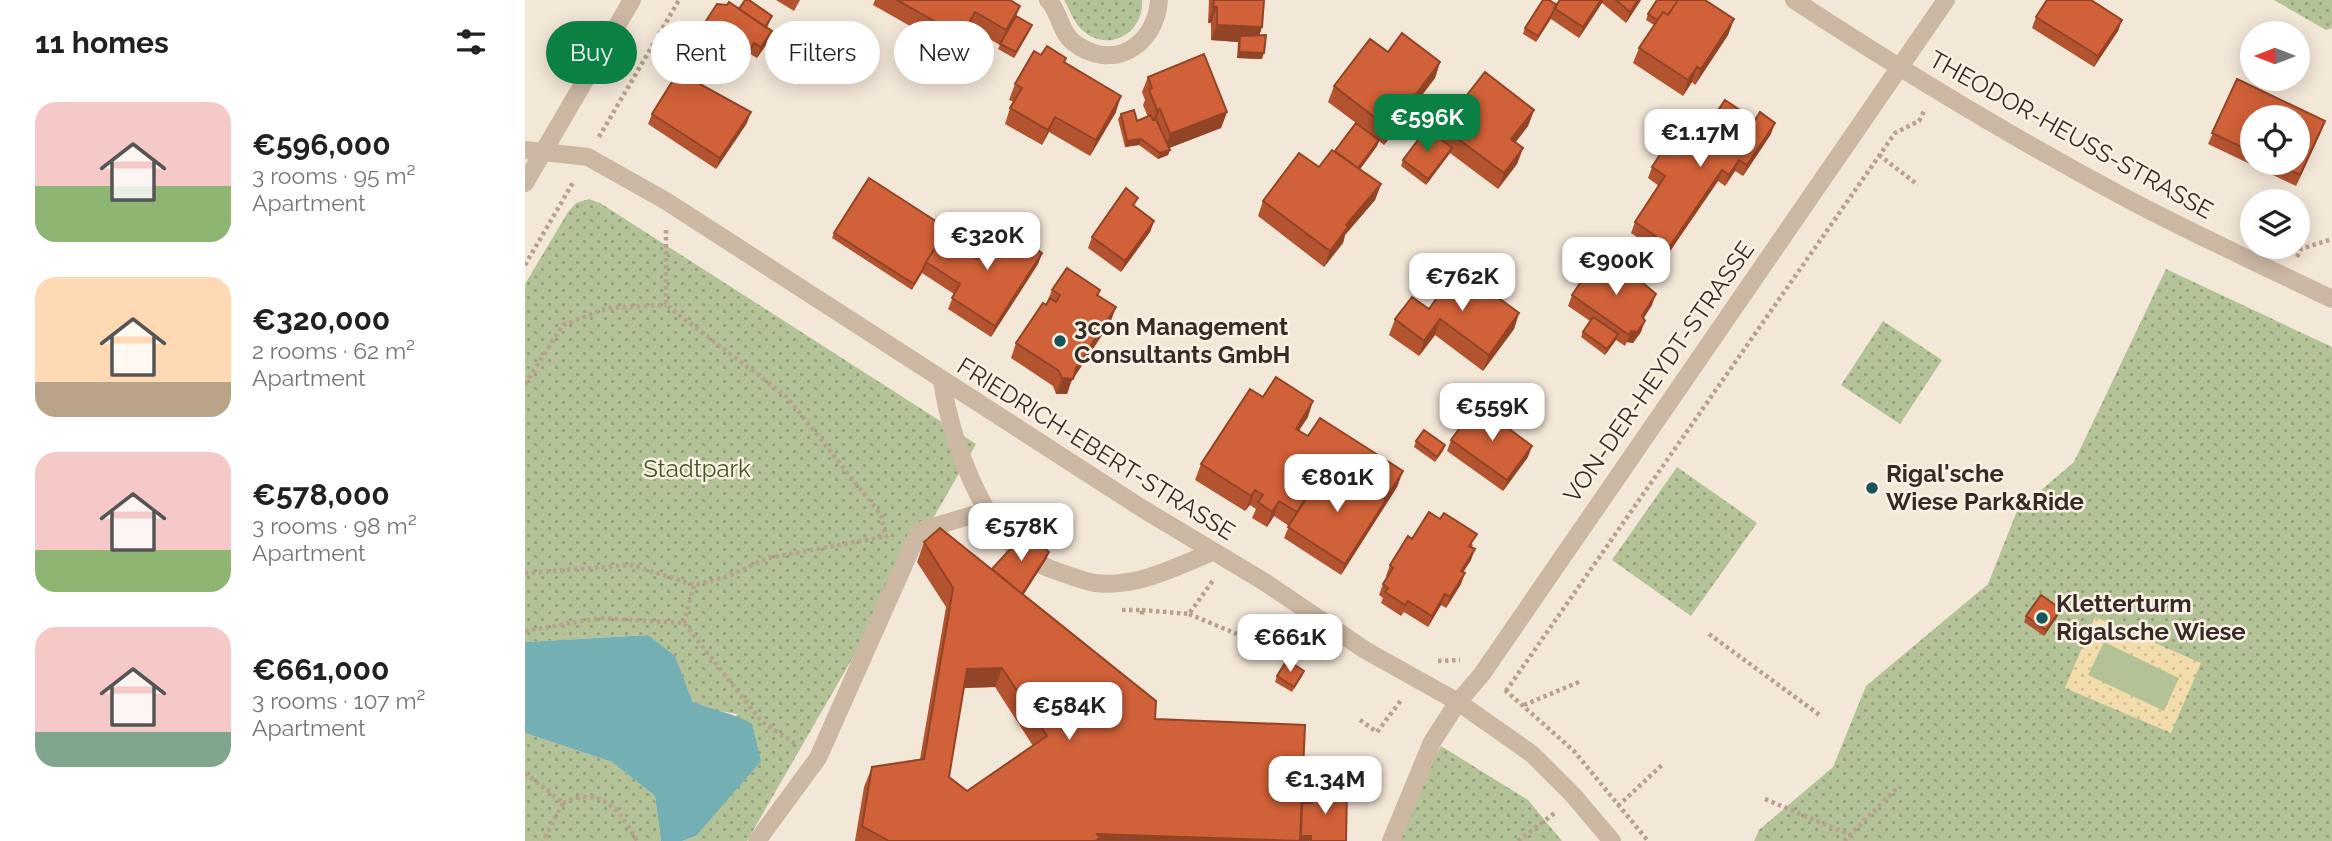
<!DOCTYPE html>
<html lang="en">
<head>
<meta charset="utf-8">
<style>
  body { margin:0; font-family:Raleway,sans-serif; background:#f2f2f2; color:#202124; height:100vh; display:flex; flex-direction:column; font-size:26px; white-space:nowrap }
  * { box-sizing:border-box; margin:0 }
  p { font-size:23px; color:#757577 }
  .icon { flex:none; width:38px; height:38px; fill:none; stroke:currentColor; stroke-width:2; stroke-linecap:round; stroke-linejoin:round }
  .map { position:relative; flex:1; overflow:hidden }
  .details { display:flex; flex-direction:column; background:#fff; width:525px }
  .details>* { flex:none }
  .guide { position:absolute; left:21px; top:21px; width:665px; height:63px; display:flex; gap:14px }
  .needle { width:46px; rotate:270deg }
  .fabs { position:absolute; left:1715px; top:21px; display:grid; gap:14px }
  .fabs a { display:grid; place-items:center; width:70px; height:70px; border-radius:50%; background:#fff; box-shadow:0 4px 18px #0003; font-size:35px }
  .price { position:absolute; translate:-50% -60px; padding:0 16px; border-radius:14px; background:#fff; color:#222; font-size:23px; line-height:46px; filter:drop-shadow(0 2px 4px #0008) }
  .price::after { content:''; position:absolute; left:50%; top:42px; width:21px; height:16px; margin-left:-10px; background:inherit; clip-path:polygon(0 0,100% 0,50% 100%) }
  .price.current { background:#0b8043; color:#fff }
  ul { padding:0; list-style:none }
  li { display:flex; align-items:center; gap:21px; height:175px; padding:0 35px }
  li span { display:grid; place-items:center; flex:none; width:196px; height:140px; border-radius:21px; color:#555 }
  li>.icon { margin-inline-start:auto }
  span .icon { width:84px; height:84px; fill:#fffc; stroke-width:1 }
  li b { font-size:30px }
  h2 { display:flex; justify-content:space-between; align-items:center; height:84px; padding:0 35px; font-size:30px }
  .tag { padding:0 24px; border-radius:32px; background:#fff; box-shadow:0 4px 18px #0003; font-size:24px; line-height:63px }
  .tag.current { background:#0b8043; color:#fff }
  main { display:flex; flex:1; min-height:0 }
  .map>svg:first-child { display:block }
  .green { fill:url(#green-dots) }
  .sand { fill:url(#sand-dots) }
  .pitch { fill:#b3c397 }
  .water { fill:#74afb3 }
  .lines { fill:none; stroke-linecap:round; stroke-linejoin:round }
  .path { stroke:#b8a18d; stroke-width:4.5; stroke-dasharray:3.5 3.5; stroke-linecap:butt }
  .minor { stroke:#ccb7a3; stroke-width:18 }
  .wall { fill:#b45330; fill-rule:evenodd }
  .shaded-wall { fill:#924427 }
  .building { fill:#d16138; stroke:#924427; stroke-width:2; fill-rule:evenodd }
  .poi-dot { fill:#18555b; stroke:#fbf1e4; stroke-width:2.5 }
  .labels { text-anchor:middle; stroke-width:5; stroke-linejoin:round; paint-order:stroke }
  .street-label { font-size:24px; fill:#362b26; stroke:#fbf1e4 }
  .poi-label { font-size:24px; font-weight:bold; fill:#362b26; stroke:#fbf1e4; text-anchor:start }
  .park-label { font-size:24px; fill:#445727; stroke:#fbf1e4 }
</style>
</head>
<body>
<main>
<section class="details">
<h2>11 homes<svg class="icon" aria-label="filters" viewBox="0 0 24 24"><path d="M4 7h16M4 17h16"/><circle cx="9" cy="7" r="2"/><circle cx="15" cy="17" r="2"/></svg></h2>
<ul>
<li><span style="background:linear-gradient(#f6c9c9 60%,#8fb573 0)"><svg class="icon" aria-label="home" viewBox="0 0 24 24"><path d="M3 11l9-7 9 7M6 9v11h12V9"/></svg></span><div><b>€596,000</b><p>3 rooms · 95 m²</p><p>Apartment</p></div></li>
<li><span style="background:linear-gradient(#ffd9b3 75%,#b9a48a 0)"><svg class="icon" aria-label="home" viewBox="0 0 24 24"><path d="M3 11l9-7 9 7M6 9v11h12V9"/></svg></span><div><b>€320,000</b><p>2 rooms · 62 m²</p><p>Apartment</p></div></li>
<li><span style="background:linear-gradient(#f6c9c9 70%,#8fb573 0)"><svg class="icon" aria-label="home" viewBox="0 0 24 24"><path d="M3 11l9-7 9 7M6 9v11h12V9"/></svg></span><div><b>€578,000</b><p>3 rooms · 98 m²</p><p>Apartment</p></div></li>
<li><span style="background:linear-gradient(#f6c9c9 75%,#7fa58c 0)"><svg class="icon" aria-label="home" viewBox="0 0 24 24"><path d="M3 11l9-7 9 7M6 9v11h12V9"/></svg></span><div><b>€661,000</b><p>3 rooms · 107 m²</p><p>Apartment</p></div></li>
</ul>
</section>
<div class="map">
<svg width="1807" height="841" viewBox="0 0 1807 841">
  <defs>
    <pattern id="green-dots" width="8" height="8" patternUnits="userSpaceOnUse" patternTransform="scale(1.75)"><rect width="8" height="8" fill="#b3c397"/><path d="M2 2h.1M6 6h.1" fill="none" stroke="#929f7b" stroke-width="1.8" stroke-linecap="round"/></pattern>
    <pattern id="sand-dots" width="8" height="8" patternUnits="userSpaceOnUse" patternTransform="scale(1.75)"><rect width="8" height="8" fill="#f2dcab"/><path d="M2 2h.1M6 6h.1" fill="none" stroke="#d0bd93" stroke-width="1.8" stroke-linecap="round"/></pattern>
  </defs>
  <rect width="100%" height="100%" fill="#f3e7d8"/>
  <path class="green" d="M539,0H617C619,34 582,54 556,29C549,22 544,9 539,0Z
    M1749,0H1807V28L1801,30Z
    M64,199L75,203L451,444L222,841H157L171,836L212,714L184,709L167,701L159,683L123,635L0,642V284L43,212L51,203Z
    M1641,269L1807,347V841H1229L1234,830L1308,767L1341,686L1463,584L1492,511L1549,462Z
    M1358,321L1417,360L1375,424L1316,385Z
    M1152,467L1232,523L1166,616L1087,560Z
    M0,733L87,762L130,796L136,841H0Z
    M916,746L1003,800L1037,841H863Z"/>
  <path class="sand" d="M1570,617L1676,663L1646,733L1540,688Z"/>
  <path class="pitch" d="M1579,642L1654,678L1639,711L1563,675Z"/>
  <path class="water" d="M123,635L150,656L167,701C187,711 208,712 227,724L236,761L171,836L157,841H136L130,796L87,762L0,733V642Z"/>
  <g class="lines">
    <path class="path" d="M74,137L154,0
      M1354,155L1393,185
      M141,230V305L262,397L356,515L361,537
      M1772,257L1776,249L1807,239
      M0,265L49,181
      M0,384L38,325L83,308L141,305
      M0,573L107,565L169,585L201,577L243,558L363,536
      M597,610H617V618
      M617,610L664,614L689,579
      M664,614L712,634
      M159,623L169,585
      M0,631L75,618L159,623L236,721L272,745
      M1184,634L1296,716
      M913,661L935,660
      M980,690L1049,751L1123,841
      M981,691L1370,133L1394,121L1400,109
      M999,705L1054,682
      M835,720L852,732L877,699
      M0,773L38,803L18,841
      M1240,799L1325,835
      M38,803C76,785 94,809 112,841
      M1093,806L1138,764
      M993,841L1031,812
      M1319,841L1374,786"/>
    <path class="minor" d="M523,0C534,10 535,32 548,42C587,73 631,46 634,0
      M1269,0C1376,70 1485,136 1597,196C1666,233 1737,265 1807,299
      M0,150L63,157L141,201L618,509L738,581L840,650L933,702L1007,754L1048,795L1087,841
      M0,183L107,0
      M417,381C425,436 455,521 500,557C509,564 558,581 570,583C611,588 651,567 687,552
      M232,841L293,758L394,531L461,511
      M866,841L907,742L933,702L957,674L1421,0"/>
  </g>
  <path class="wall" d="M251,0H275L269,11Z
    M350,0H485L495,6L491,16L505,30L489,58L473,49L475,45L444,27L439,37L443,39L438,55L426,74L421,76L406,67L408,60L415,43L348,5Z
    M684,0H739L737,27L734,36L737,59L712,58L713,42L686,40V23H683Z
    M1035,0H1116L1101,23L1077,3L1054,38L1026,19L1011,42L998,34L1000,28L1032,5Z
    M214,9L247,16L242,28L243,42L232,58L225,54L213,72L176,47L179,41L175,35L179,24Z
    M1123,14L1209,19L1203,35L1170,85L1167,82L1158,96L1108,63L1114,48L1129,25L1121,20Z
    M1511,17L1597,20L1593,31L1569,67L1507,28Z
    M516,55L541,58L539,63L591,112L565,156L524,132L517,145L480,124L485,108L489,102L484,100L490,84Z
    M915,62L910,78L859,145L854,141L852,146L835,169L856,184L850,200L820,235L818,243L799,267L733,216L738,201L794,167L810,151L831,123L803,102L809,86Z
    M623,77L702,112L696,128L644,148L645,150L643,155L633,159L614,145L600,147L593,119L596,114L612,121L623,117L618,105L620,100L617,92Z
    M1712,79L1800,121L1771,186L1683,144ZM1727,117H1773V163H1727Z
    M1009,110L1003,126L990,142L998,148L992,164L973,189L925,153L901,185L876,166L878,160L914,137L917,127Z
    M127,114L222,123L191,169L123,124Z
    M1177,134H1246L1218,176L1210,171L1200,186L1193,181L1141,257L1106,233L1110,222L1134,186L1123,178L1127,167L1148,152L1174,151L1176,148L1173,145Z
    M629,221L625,232L596,272L563,248L567,237Z
    M423,229L419,238L452,259L517,253L513,264L466,337L423,309L429,294L397,273L387,290L307,238L309,233Z
    M527,290H575L573,296L591,307L585,323L546,382L542,394H531L528,386L486,358L491,343L521,305Z
    M1047,295L1127,305L1118,319L1116,332L1108,343L1102,342L1100,346L1091,340L1080,355L1056,337L1058,332L1065,321L1043,306Z
    M904,309L994,313L989,329L958,371L910,335L894,356L864,335L870,319Z
    M738,397L783,417L774,430L783,436L878,471L872,487L816,575L759,538L764,526L749,516L742,527L727,518L731,509L725,505L720,511L670,480L676,464Z
    M926,440L1003,457L978,491L922,451Z
    M891,441L920,445L918,451L910,462L889,447Z
    M915,519L948,545L946,547V560L938,572L936,584L921,608L916,605L903,627L879,612L876,616L856,603L858,598L854,595L858,584L862,577L861,576L865,565L887,539Z
    M399,542L467,569L522,558L498,595L630,719L777,803H784L788,790L821,841H330L339,787L347,767L395,759L421,607L392,562ZM470,687L508,746L442,791L424,777L439,688Z
    M1534,614L1519,636L1499,622L1501,616Z
    M779,671L777,676L767,692L750,682L752,676Z"/>
  <path class="shaded-wall" d="M1076,0H1078L1077,3L1054,38L1058,27Z
    M1113,0H1116L1101,23L1105,12Z
    M495,6L489,21L475,46L481,30Z
    M688,7H692L686,23H683Z
    M450,12L444,27L431,51L437,35Z
    M1027,14L1025,19L1011,42L1013,36Z
    M1209,19L1203,35L1170,85L1176,69Z
    M1597,20L1593,31L1569,67L1573,56Z
    M507,25L505,30L489,58L491,52Z
    M692,25L737,27L732,43L715,36L713,42L686,40Z
    M247,31L243,42L232,58L236,47Z
    M443,39L438,55L426,74L421,76L426,60Z
    M229,43L225,54L213,72L217,61Z
    M714,52L739,53L737,59L712,58Z
    M915,62L910,78L859,145L865,129Z
    M1172,67L1167,82L1158,96L1163,80Z
    M596,96L591,112L565,156L571,140Z
    M635,109L629,125L626,126L632,110Z
    M1009,110L1003,126L981,155L986,139Z
    M226,112L222,123L191,169L195,158Z
    M702,112L696,128L639,150L645,134Z
    M530,117L524,132L517,145L523,130Z
    M1800,121L1796,132L1771,186L1775,175Z
    M1250,123L1246,134L1218,176L1222,165Z
    M616,139L614,145L600,147L602,141Z
    M854,140L852,146L825,183L827,177Z
    M927,148L925,153L901,185L903,179Z
    M998,148L992,164L973,189L979,173Z
    M645,150L643,155L633,159L635,153Z
    M1214,160L1210,171L1200,186L1204,175Z
    M1197,170L1193,181L1141,257L1145,246Z
    M856,184L850,200L820,235L818,243L799,267L805,251L821,225Z
    M629,221L625,232L596,272L600,261Z
    M517,253L513,264L466,337L470,326Z
    M1131,294L1127,305L1113,327L1117,316Z
    M591,307L585,323L546,382L542,394H531L537,378L551,368Z
    M994,313L989,329L958,371L964,355Z
    M915,319L910,335L894,356L899,341Z
    M1120,321L1116,332L1108,343L1102,342L1106,331Z
    M1093,334L1091,340L1080,355L1082,349Z
    M788,401L783,417L765,444L771,429Z
    M1007,446L1003,457L978,491L982,480Z
    M878,471L872,487L816,575L820,564Z
    M730,490L725,505L720,511L726,496Z
    M754,501L749,516L742,527L747,512Z
    M950,549L946,560L932,582L936,571Z
    M524,552L522,558L488,611L490,606Z
    M940,573L936,584L921,608L925,597Z
    M920,594L916,605L903,627L907,616Z
    M1536,609L1534,614L1519,636L1521,630Z
    M477,668L470,687L435,688L442,669Z
    M572,834L770,841H569Z
    M773,836H786L784,841H771Z"/>
  <path class="building" d="M220,0H224L247,16L240,27L214,9Z
    M372,0H485L495,6L481,30L450,12L437,35L443,39L432,59L426,60L412,52L414,44L425,30Z
    M689,0H739L737,27L692,25V7H688Z
    M1018,0H1024L1032,5L1027,14L1013,36L1000,28Z
    M1035,0H1076L1058,27L1029,8Z
    M1091,0H1113L1105,12Z
    M1132,0H1153L1143,15L1138,12L1132,20L1123,14Z
    M1153,0H1180L1209,19L1176,69L1172,67L1163,80L1114,48L1138,12L1143,15Z
    M1522,0H1566L1597,20L1573,56L1511,17Z
    M204,2L247,31L236,47L229,43L217,61L180,36L184,32L179,24L192,4L202,5Z
    M491,16L507,25L491,52L475,44Z
    M877,33L915,62L865,129L809,86L845,39L863,52Z
    M741,35L739,53L714,52L715,36Z
    M522,46L541,58L539,62L596,96L571,140L530,117L523,130L485,108L497,88L490,84L509,51L516,55Z
    M679,54L702,112L645,134L635,109L632,110L624,90L627,88L623,77Z
    M153,72L226,112L195,158L127,114Z
    M960,72L1009,110L986,139L998,148L979,173L917,127Z
    M1712,79L1800,121L1775,175L1750,163H1773V117H1727V152L1687,133Z
    M1200,100L1230,120L1235,112L1250,123L1222,165L1214,160L1204,175L1197,170L1145,246L1110,222L1140,176L1127,167L1140,147L1148,152L1156,139L1174,151L1182,138L1177,134Z
    M609,110L612,121L626,115L628,120L631,119L645,150L635,153L616,139L602,141L596,114Z
    M831,123L854,140L833,168L810,151Z
    M902,128L927,148L903,179L878,160Z
    M807,150L856,184L821,225L823,227L805,251L738,201L774,153L794,167Z
    M344,178L423,229L401,262L398,269L389,284L309,233Z
    M601,188L613,198L608,205L629,221L600,261L567,237Z
    M474,225L517,253L470,326L427,298L435,284L401,262L417,237L452,259Z
    M1077,260L1091,271L1093,268L1106,278H1112L1131,294L1117,316L1120,321L1112,332L1106,331L1104,335L1047,295L1060,276L1065,278Z
    M542,268L575,290L572,295L591,307L551,368L548,379L537,378L534,371L491,343L518,303L521,305L525,298L531,302L535,295L527,290Z
    M933,268L994,313L964,355L915,319L899,341L870,319L887,297L904,309Z
    M1068,317L1093,334L1082,349L1058,332Z
    M751,377L788,401L771,429L783,436L795,418L878,471L863,495L806,459L772,512L754,501L747,512L733,502L738,495L730,490L726,496L676,464L725,389L738,397Z
    M952,405L1007,446L982,480L926,440Z
    M899,430L920,445L912,457L891,441Z
    M804,463L861,500L820,564L763,527Z
    M904,512L915,519L919,513L952,534L944,546L950,549L936,571L940,573L925,597L920,594L907,616L883,601L880,605L860,592L863,588L858,584L868,568L865,565L883,536L887,539Z
    M415,528L631,701L630,719L780,725L775,841L572,834L575,838L570,841H364L337,826L347,767L399,759L428,588L399,542ZM477,668L522,736L442,791L424,777L442,669Z
    M500,533L524,552L497,594L467,569Z
    M1516,595L1536,609L1521,630L1501,616Z
    M762,660L779,671L769,687L752,676Z
    M788,790L822,791L821,841H786V836H776L777,803H787Z"/>
  <g class="poi-dot">
    <circle cx="535" cy="341" r="7"/>
    <circle cx="1347" cy="488" r="7"/>
    <circle cx="1517" cy="618" r="7"/>
  </g>
  <g class="labels">
    <g class="street-label">
      <text transform="translate(1546 135) rotate(29)" y="8">THEODOR-HEUSS-STRASSE</text>
      <text transform="translate(1134 372) rotate(-55)" y="8">VON-DER-HEYDT-STRASSE</text>
      <text transform="translate(571 449) rotate(32)" y="8">FRIEDRICH-EBERT-STRASSE</text>
    </g>
    <g class="poi-label">
      <text x="549" y="335">3con Management<tspan x="549" dy="28">Consultants GmbH</tspan></text>
      <text x="1361" y="482">Rigal'sche<tspan x="1361" dy="28">Wiese Park&amp;Ride</tspan></text>
      <text x="1531" y="612">Kletterturm<tspan x="1531" dy="28">Rigalsche Wiese</tspan></text>
    </g>
    <g class="park-label">
      <text x="172" y="477">Stadtpark</text>
    </g>
  </g>
</svg>
<div class="fabs">
<a><svg class="needle" viewBox="-14 -14 28 28"><path d="M0-13l5 13h-10z" fill="#e53935"/><path d="M0 13l5-13h-10z" fill="#757577"/></svg></a>
<a><svg class="icon" aria-label="locate" viewBox="0 0 24 24"><circle cx="12" cy="12" r="6"/><path d="M12 2v4M12 18v4M2 12h4M18 12h4"/></svg></a>
<a><svg class="icon" aria-label="layers" viewBox="0 0 24 24"><path d="M12 4l9 5-9 5-9-5zM3 14l9 5 9-5"/></svg></a>
</div>
<b class="price current" style="left:902px;top:154px">€596K</b>
<b class="price" style="left:1175px;top:169px">€1.17M</b>
<b class="price" style="left:462px;top:272px">€320K</b>
<b class="price" style="left:1091px;top:297px">€900K</b>
<b class="price" style="left:937px;top:313px">€762K</b>
<b class="price" style="left:967px;top:443px">€559K</b>
<b class="price" style="left:812px;top:514px">€801K</b>
<b class="price" style="left:496px;top:563px">€578K</b>
<b class="price" style="left:765px;top:674px">€661K</b>
<b class="price" style="left:544px;top:742px">€584K</b>
<b class="price" style="left:800px;top:816px">€1.34M</b>
<div class="guide">
<a class="tag current">Buy</a>
<a class="tag">Rent</a>
<a class="tag">Filters</a>
<a class="tag">New</a>
</div>
</div>
</main>
</body>
</html>
